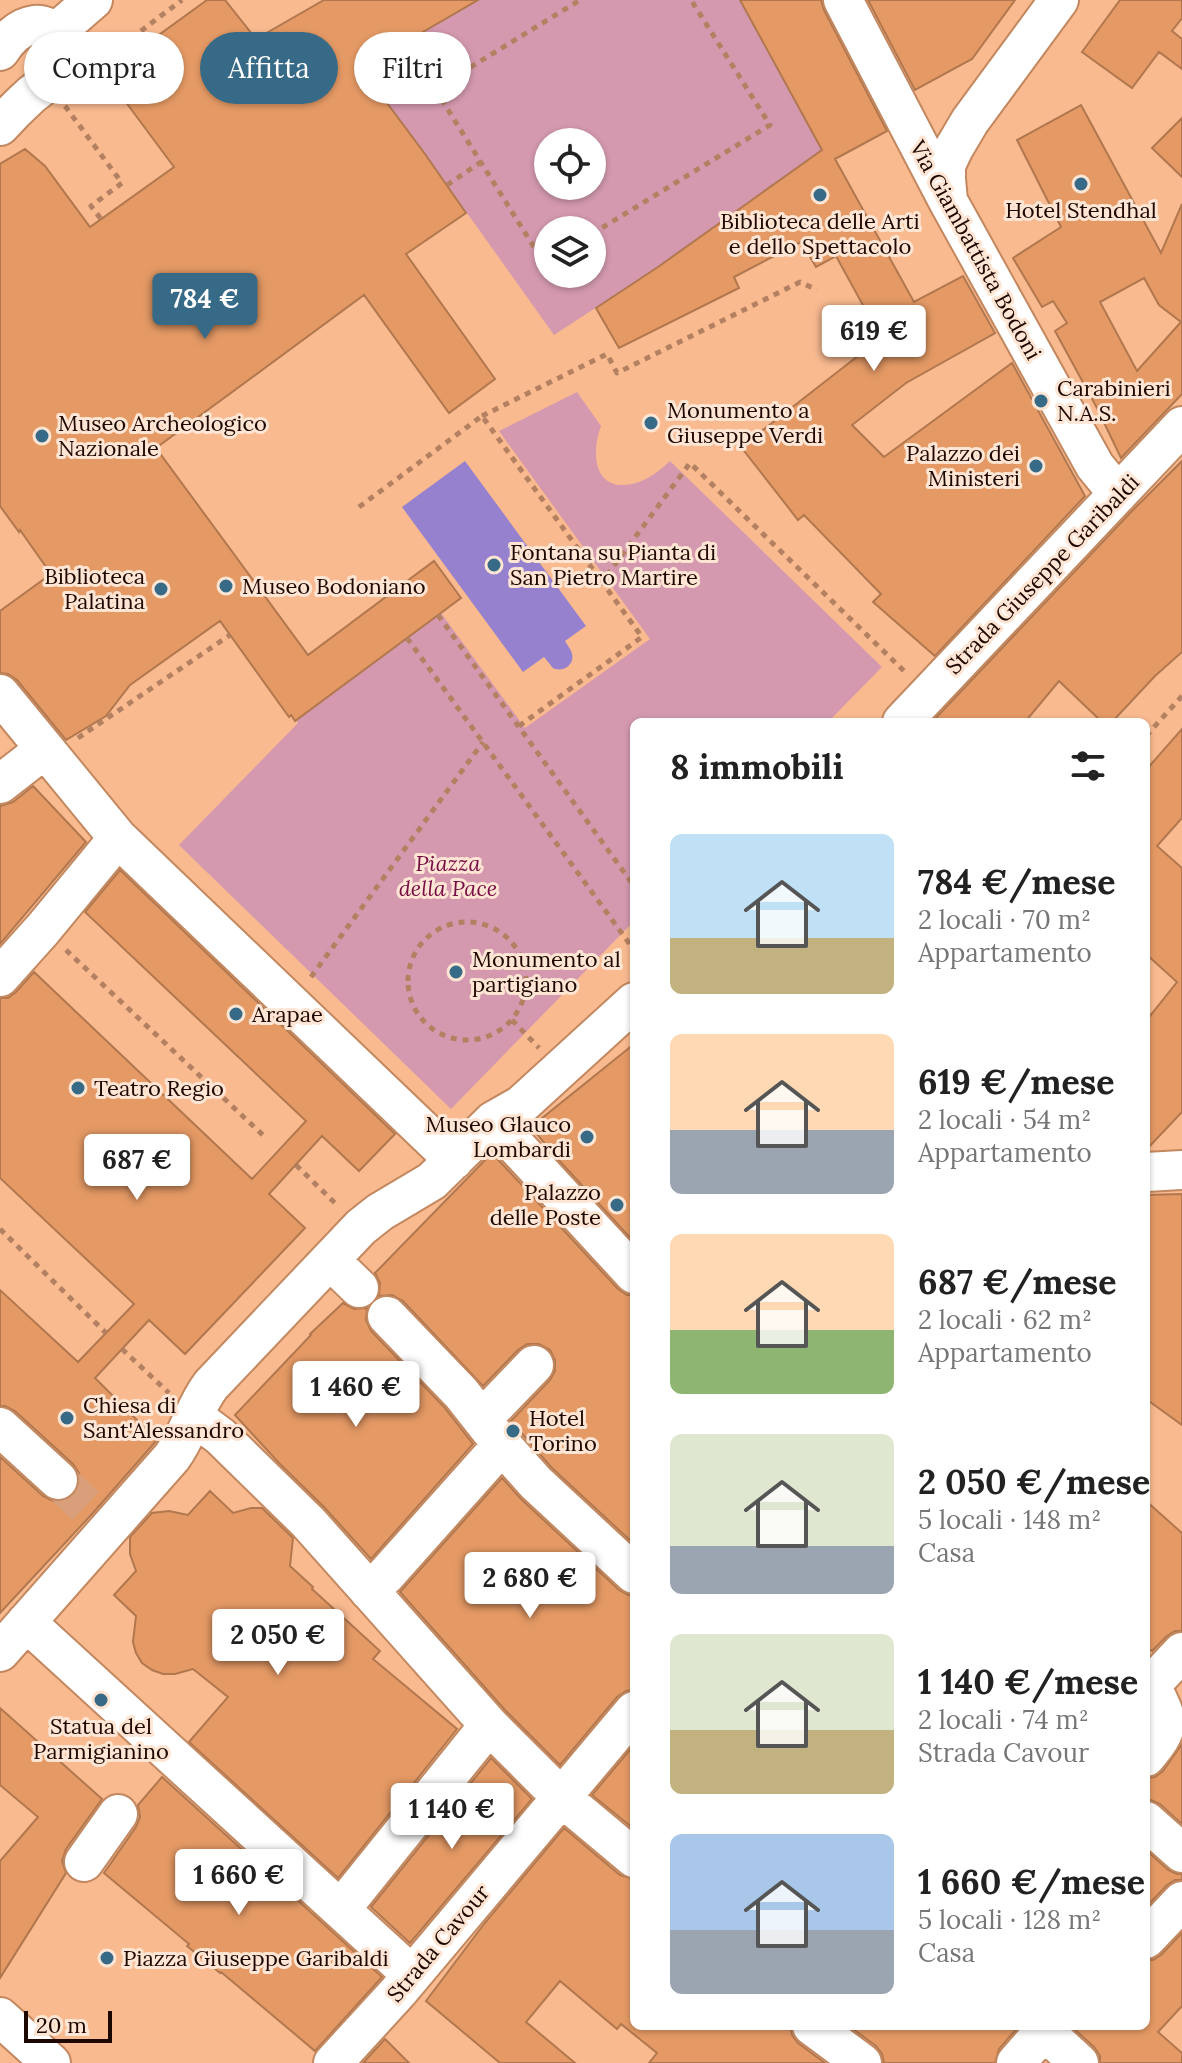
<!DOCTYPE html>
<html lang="it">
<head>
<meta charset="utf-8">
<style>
  body { margin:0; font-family:Lora,serif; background:#f6f6f6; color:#222; height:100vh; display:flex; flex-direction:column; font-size:30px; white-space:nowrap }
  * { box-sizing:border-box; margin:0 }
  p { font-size:26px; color:#767676 }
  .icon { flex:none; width:44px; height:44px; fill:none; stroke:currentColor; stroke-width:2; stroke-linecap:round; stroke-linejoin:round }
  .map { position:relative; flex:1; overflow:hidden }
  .drawer { position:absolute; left:630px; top:718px; width:520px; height:1312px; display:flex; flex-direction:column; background:#fff; border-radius:12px; box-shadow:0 2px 6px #0004 }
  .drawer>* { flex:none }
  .top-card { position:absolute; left:24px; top:32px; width:486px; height:72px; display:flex; gap:16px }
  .buttons { position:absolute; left:534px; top:128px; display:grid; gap:16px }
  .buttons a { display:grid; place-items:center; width:72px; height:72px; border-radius:50%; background:#fff; box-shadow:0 2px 6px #0004; font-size:40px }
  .scale { position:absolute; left:24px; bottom:20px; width:88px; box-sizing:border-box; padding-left:8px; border:4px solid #1d0800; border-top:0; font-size:22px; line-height:28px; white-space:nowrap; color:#1d0800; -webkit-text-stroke:6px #ffe5d4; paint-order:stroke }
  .price { position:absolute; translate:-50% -68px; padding:0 18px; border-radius:8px; background:#fff; color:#222; font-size:26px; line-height:52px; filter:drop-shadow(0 2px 4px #0008) }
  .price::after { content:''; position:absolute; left:50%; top:48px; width:24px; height:18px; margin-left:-12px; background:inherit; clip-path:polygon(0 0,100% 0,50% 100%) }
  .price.on { background:#366a87; color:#fff }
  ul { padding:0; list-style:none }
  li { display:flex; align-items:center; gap:24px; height:200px; padding:0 40px }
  li span { display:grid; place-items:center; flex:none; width:224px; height:160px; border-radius:12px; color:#555 }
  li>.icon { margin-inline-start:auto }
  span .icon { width:96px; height:96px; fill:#fffc; stroke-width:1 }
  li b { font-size:34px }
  h2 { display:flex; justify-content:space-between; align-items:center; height:96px; padding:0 40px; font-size:34px }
  .pill { padding:0 28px; border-radius:36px; background:#fff; box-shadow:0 2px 6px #0004; font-size:28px; line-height:72px }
  .pill.on { background:#366a87; color:#fff }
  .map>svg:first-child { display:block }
  .green { fill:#d499af; fill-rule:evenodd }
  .water { fill:#9681ce }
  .building { fill:#e59a65; stroke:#b1774e; stroke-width:2; fill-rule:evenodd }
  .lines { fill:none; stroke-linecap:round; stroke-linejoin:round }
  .minor-tunnel { stroke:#d89f7a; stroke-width:38; stroke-dasharray:38 19; stroke-linecap:butt }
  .minor-casing { stroke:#c3885f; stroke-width:42 }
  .path { stroke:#b38162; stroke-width:5; stroke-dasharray:6 6; stroke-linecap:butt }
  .minor { stroke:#fff; stroke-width:38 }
  .poi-dot { fill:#366a87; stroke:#ffe5d4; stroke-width:3 }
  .labels { text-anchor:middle; stroke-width:6; stroke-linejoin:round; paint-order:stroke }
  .poi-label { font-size:22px; fill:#1d0800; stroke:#ffe5d4; text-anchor:start }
  .street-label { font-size:22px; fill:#1d0800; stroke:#ffe5d4 }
  .park-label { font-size:22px; font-style:italic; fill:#760d45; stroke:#ffe5d4 }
</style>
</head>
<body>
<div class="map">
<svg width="1182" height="2063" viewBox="0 0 1182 2063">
  <rect width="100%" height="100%" fill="#f9ba90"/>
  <path class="green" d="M478,0H740L822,150L658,267L554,335L425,154L361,68ZM548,142H592V186H548ZM548,230H592V274H548Z
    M577,392L601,426C591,452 593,492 632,484C647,481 659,471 670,461L882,667L828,722H634V921L451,1109L179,845L298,723L296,720L441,613L525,728L650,639L499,431Z"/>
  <path class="water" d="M465,461L586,626L565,641C566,643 572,651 572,654C575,664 563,673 553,668C552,667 545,658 544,657L523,672L402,507Z"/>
  <path class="building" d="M207,0H225L256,39L324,0H478L361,68L425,154L466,213L406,254L495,379L449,413L364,295L156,448L308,655L434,561L461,598L295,721L291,715L289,717L220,621L130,685L106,716L66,740L17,680L8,674L0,673V611L51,574L20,530L19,532L0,506V164L25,149L45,166L90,227L174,167L105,74Z
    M740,0H821L824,10L887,131L835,159L914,302L963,276L995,333L906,383L852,425L884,457L1012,363L1085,496L935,656L873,602L881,594L804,515L798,520L741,447L881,338L836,256L816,267L801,242L734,277L739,288L619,348L596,308L658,267L822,150Z
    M868,0H1015L972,59L915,90Z
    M1120,0H1182V18L1172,31L1182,39V69L1159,52L1132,88L1082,52Z
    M1081,105L1161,253L1182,204V394L1121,458L1097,408L1055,331L1067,323L1053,301L1042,307L1013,258L1061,227L1017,140ZM1144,278L1159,305L1181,322L1137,371L1100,302Z
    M1182,118V177L1152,148Z
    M1182,461V652L1155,676L1112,722H1102L1059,681L1025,722H932L1132,511Z
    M1182,729V818L1157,846L1182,868V1112L1146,1150V1021L1177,982L1146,954V770Z
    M33,786L86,842L0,944V806L13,802Z
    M120,870L395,1134L359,1171L322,1136L269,1194L305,1228L185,1354L149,1320L95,1378L157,1440L92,1514L0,1613V1457L43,1496L53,1501H65L75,1494L80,1484L79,1473L73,1464L15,1411L5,1406H0V1290L78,1362L134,1304L0,1178V998H8L16,992L34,972L252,1179L306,1121L85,912Z
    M634,1044V1242L556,1157L531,1127Z
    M492,1153L618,1289L627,1295H634V1544L552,1468L511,1421L550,1380L555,1371V1360L550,1350L539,1344H527L518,1350L483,1386L403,1301L392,1295L379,1296L380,1283L375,1273Z
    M1182,1194V1425L1146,1399V1195Z
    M343,1303L354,1309L367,1308L366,1320L371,1331L444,1407L473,1444L371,1559L324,1507L279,1463L235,1415L311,1335L310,1334Z
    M502,1478L521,1499L619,1590L628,1595H634V1690L626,1691L617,1697L560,1765L505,1710L400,1592Z
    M210,1491L233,1513L251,1508H262L293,1538L290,1566L313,1587L312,1589L380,1651L373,1659L457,1729L338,1878L189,1742L228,1697L193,1669L175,1674H163L152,1670L142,1663L136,1653L133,1642L136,1616L114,1595L136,1571L130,1554V1537L152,1513L169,1511L188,1515Z
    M1146,1501L1182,1533V1631H1175L1167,1636L1152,1651L1146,1647Z
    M0,1708L102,1799L66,1849L62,1861L66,1873L0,1978V1861L38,1817L0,1785Z
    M1182,1744V1824L1160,1804L1151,1800H1146V1778L1155,1777L1163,1771Z
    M634,1745V1829L592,1795Z
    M491,1758L532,1799L410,1943L371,1907Z
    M162,1777L382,1977L315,2051L221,1972L220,1973L187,1946L189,1944L104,1873L136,1827L140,1817L138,1805Z
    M564,1828L620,1875L634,1879V2026H790L792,2035L798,2043L825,2063H649L657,2053L621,2024L617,2029L560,1981L526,2022L575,2063H500L426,2001L484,1924Z
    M1146,1850L1168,1870L1177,1874H1182V1880H1175L1167,1885L1146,1907Z
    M1182,1933V2006L1158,2032L1182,2053V2063H1100V2056L1094,2047L1071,2026H1146V1960H1153L1161,1955Z
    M849,2026H1019L999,2049L995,2063H884L882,2054L876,2046Z
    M385,2039L409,2063H363Z"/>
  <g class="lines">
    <path class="minor-tunnel" d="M58,1480L96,1516"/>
    <defs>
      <path id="minor" d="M843,0L948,201L1095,466L1118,494
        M55,33L93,0
        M0,51C7,40 19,27 34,25C55,23 66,45 60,64C56,78 42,86 31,95C20,105 10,115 0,126
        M948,201L946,179V165L954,148L970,121L1059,0
        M0,694L118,838L454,1160
        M902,722L1182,426
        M0,784L45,749
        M0,977L43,929L118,838
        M493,1121L634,1274
        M1146,1172L1182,1170
        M330,1260L359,1288
        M387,1316L461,1393L502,1445L536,1483L634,1574
        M193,1416L220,1436L308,1522L489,1725L561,1797L634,1858
        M482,1419L534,1365
        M0,1427L58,1480
        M369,1591L385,1576L502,1445
        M26,1622L412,1975
        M0,1652L172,1457C189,1434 194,1407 211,1385L361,1227L380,1212L432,1181L493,1121L521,1105L634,1002
        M1146,1681L1151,1685L1182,1652
        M1146,1757C1174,1724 1168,1721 1151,1685
        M1146,1821L1182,1853
        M84,1862L118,1814
        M341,1909L489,1725
        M1146,1939L1182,1901
        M0,2017L51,2063
        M812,2026L862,2063
        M1044,2031L1079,2063
        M333,2063L398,1992L634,1711
        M1016,2063L1048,2026"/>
    </defs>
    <use href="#minor" class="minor-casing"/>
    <path class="path" d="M93,67L182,0
      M78,102L96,90L88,79
      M65,106L122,183L91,206L101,219
      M447,185L481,162
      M592,234L770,125L691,0
      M548,260L544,263L435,89L580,0
      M482,416L607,354L617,373L800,282L817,290
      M359,507L482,416L602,582
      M438,615L634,886
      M407,638L634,950
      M519,726L642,637L602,582L690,463L904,671
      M1146,736L1182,696
      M78,738L230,635
      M408 981a59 59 0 1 1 118 0a59 59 0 1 1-118 0Z
      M66,950L266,1138
      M311,977L483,742
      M512,1020L539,1048
      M296,1165L337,1205
      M0,1229L106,1333
      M122,1349L169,1393"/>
    <use href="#minor" class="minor"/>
  </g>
  <g class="poi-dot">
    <circle cx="1081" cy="184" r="8"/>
    <circle cx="820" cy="195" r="8"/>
    <circle cx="1041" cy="401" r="8"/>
    <circle cx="651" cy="423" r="8"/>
    <circle cx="42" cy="436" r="8"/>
    <circle cx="1036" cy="466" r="8"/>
    <circle cx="494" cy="565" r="8"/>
    <circle cx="226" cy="586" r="8"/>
    <circle cx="161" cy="589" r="8"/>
    <circle cx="456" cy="972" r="8"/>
    <circle cx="236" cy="1014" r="8"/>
    <circle cx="78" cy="1088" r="8"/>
    <circle cx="587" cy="1137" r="8"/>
    <circle cx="617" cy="1205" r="8"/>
    <circle cx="67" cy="1418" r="8"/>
    <circle cx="513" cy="1431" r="8"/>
    <circle cx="101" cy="1700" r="8"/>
    <circle cx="107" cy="1958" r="8"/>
  </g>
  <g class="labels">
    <g class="poi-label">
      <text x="1081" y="218" text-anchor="middle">Hotel Stendhal</text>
      <text x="820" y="229" text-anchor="middle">Biblioteca delle Arti<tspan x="820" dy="25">e dello Spettacolo</tspan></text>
      <text x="1057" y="396">Carabinieri<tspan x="1057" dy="25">N.A.S.</tspan></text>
      <text x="667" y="418">Monumento a<tspan x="667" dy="25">Giuseppe Verdi</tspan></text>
      <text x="58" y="431">Museo Archeologico<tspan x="58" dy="25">Nazionale</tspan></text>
      <text x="1020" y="461" text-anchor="end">Palazzo dei<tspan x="1020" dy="25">Ministeri</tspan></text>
      <text x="510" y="560">Fontana su Pianta di<tspan x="510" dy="25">San Pietro Martire</tspan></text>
      <text x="145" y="584" text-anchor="end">Biblioteca<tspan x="145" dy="25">Palatina</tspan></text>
      <text x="242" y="594">Museo Bodoniano</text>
      <text x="472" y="967">Monumento al<tspan x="472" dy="25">partigiano</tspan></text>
      <text x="252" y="1022">Arapae</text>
      <text x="94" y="1096">Teatro Regio</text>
      <text x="571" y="1132" text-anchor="end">Museo Glauco<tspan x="571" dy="25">Lombardi</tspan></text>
      <text x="601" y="1200" text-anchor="end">Palazzo<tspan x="601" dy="25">delle Poste</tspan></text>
      <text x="83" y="1413">Chiesa di<tspan x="83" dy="25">Sant'Alessandro</tspan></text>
      <text x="529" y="1426">Hotel<tspan x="529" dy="25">Torino</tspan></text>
      <text x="101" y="1734" text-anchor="middle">Statua del<tspan x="101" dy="25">Parmigianino</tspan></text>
      <text x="123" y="1966">Piazza Giuseppe Garibaldi</text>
    </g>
    <g class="street-label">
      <text transform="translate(976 250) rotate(61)" y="8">Via Giambattista Bodoni</text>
      <text transform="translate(1042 574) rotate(-46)" y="8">Strada Giuseppe Garibaldi</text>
      <text transform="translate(438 1943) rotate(-50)" y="8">Strada Cavour</text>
    </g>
    <g class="park-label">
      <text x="448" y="871">Piazza<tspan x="448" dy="25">della Pace</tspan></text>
    </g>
  </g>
</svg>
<div class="buttons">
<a><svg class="icon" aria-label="locate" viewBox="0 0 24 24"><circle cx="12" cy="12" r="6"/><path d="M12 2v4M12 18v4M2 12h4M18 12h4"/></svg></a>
<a><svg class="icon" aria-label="layers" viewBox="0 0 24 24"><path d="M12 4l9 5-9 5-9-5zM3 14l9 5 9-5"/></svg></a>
</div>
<div class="scale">20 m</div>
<b class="price on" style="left:205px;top:341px">784 €</b>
<b class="price" style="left:874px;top:373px">619 €</b>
<b class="price" style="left:137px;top:1202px">687 €</b>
<b class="price" style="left:356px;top:1429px">1 460 €</b>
<b class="price" style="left:530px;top:1620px">2 680 €</b>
<b class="price" style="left:278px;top:1677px">2 050 €</b>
<b class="price" style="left:452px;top:1851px">1 140 €</b>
<b class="price" style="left:239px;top:1917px">1 660 €</b>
<div class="top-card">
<a class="pill">Compra</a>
<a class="pill on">Affitta</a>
<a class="pill">Filtri</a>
</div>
<section class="drawer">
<h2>8 immobili<svg class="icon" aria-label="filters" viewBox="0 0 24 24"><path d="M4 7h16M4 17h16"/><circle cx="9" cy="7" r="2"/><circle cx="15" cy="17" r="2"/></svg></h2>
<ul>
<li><span style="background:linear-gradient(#bfe0f5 65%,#c2b280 0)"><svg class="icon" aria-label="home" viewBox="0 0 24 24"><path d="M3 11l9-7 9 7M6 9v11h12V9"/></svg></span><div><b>784 €/mese</b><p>2 locali · 70 m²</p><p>Appartamento</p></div></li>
<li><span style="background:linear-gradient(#ffd9b3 60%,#9aa5b1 0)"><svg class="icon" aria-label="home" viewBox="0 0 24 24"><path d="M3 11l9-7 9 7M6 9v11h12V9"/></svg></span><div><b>619 €/mese</b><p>2 locali · 54 m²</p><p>Appartamento</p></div></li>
<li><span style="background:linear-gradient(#ffd9b3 60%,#8fb573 0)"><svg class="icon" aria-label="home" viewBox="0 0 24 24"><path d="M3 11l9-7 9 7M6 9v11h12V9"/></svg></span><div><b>687 €/mese</b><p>2 locali · 62 m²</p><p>Appartamento</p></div></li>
<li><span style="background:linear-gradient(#dfe7d0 70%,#9aa5b1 0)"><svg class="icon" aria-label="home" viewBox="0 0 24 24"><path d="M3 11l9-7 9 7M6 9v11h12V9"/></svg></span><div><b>2 050 €/mese</b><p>5 locali · 148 m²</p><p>Casa</p></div></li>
<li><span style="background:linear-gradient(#dfe7d0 60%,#c2b280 0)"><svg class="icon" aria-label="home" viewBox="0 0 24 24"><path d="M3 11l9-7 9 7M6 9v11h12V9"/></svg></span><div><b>1 140 €/mese</b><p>2 locali · 74 m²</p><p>Strada Cavour</p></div></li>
<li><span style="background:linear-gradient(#a9c7e8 60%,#9aa5b1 0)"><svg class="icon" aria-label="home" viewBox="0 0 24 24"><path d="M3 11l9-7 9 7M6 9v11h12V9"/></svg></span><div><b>1 660 €/mese</b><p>5 locali · 128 m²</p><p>Casa</p></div></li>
</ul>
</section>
</div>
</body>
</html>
